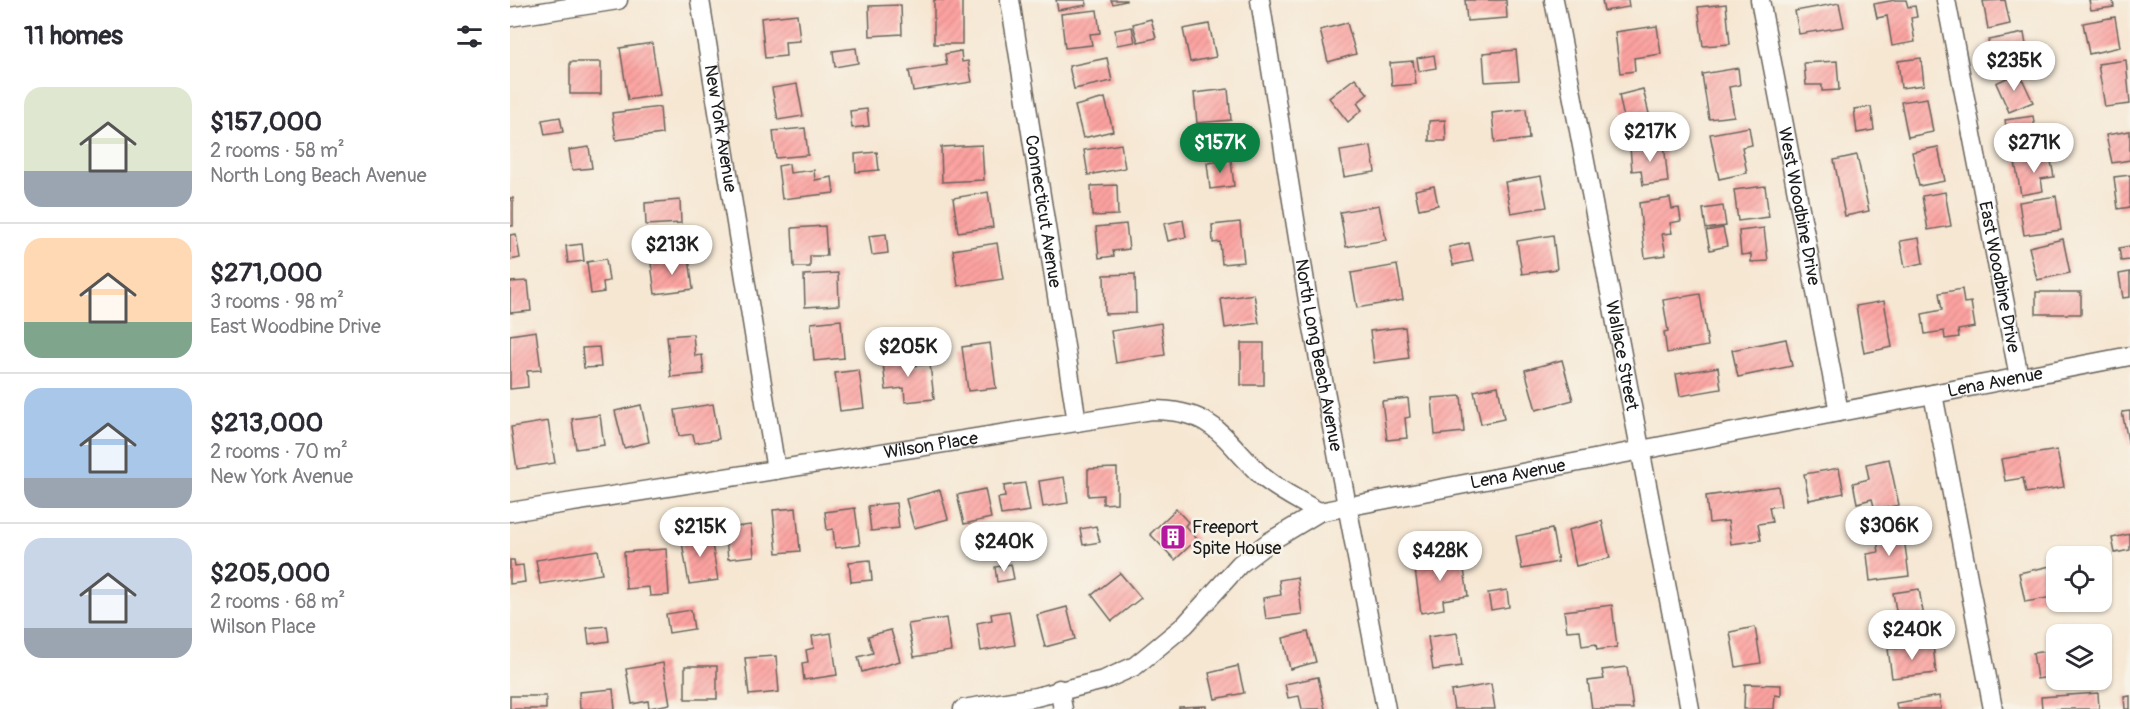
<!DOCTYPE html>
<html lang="en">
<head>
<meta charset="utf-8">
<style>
  body { margin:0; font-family:Pangolin,sans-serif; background:#f7f7f7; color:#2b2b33; height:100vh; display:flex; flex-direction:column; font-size:22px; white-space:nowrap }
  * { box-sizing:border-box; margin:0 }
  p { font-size:20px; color:#7c7c81 }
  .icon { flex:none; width:33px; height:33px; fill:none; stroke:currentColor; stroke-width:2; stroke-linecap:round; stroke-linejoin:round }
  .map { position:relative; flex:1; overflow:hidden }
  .drawer { display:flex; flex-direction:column; background:#fff; width:510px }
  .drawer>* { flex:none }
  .controls { position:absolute; left:1536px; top:546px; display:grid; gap:12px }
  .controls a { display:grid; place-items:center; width:66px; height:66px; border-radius:12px; background:#fff; box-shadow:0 2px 4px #0004; font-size:30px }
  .price { position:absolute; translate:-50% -51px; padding:0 14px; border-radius:21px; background:#fff; color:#222; font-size:20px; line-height:39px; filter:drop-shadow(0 2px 3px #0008) }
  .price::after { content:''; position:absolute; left:50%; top:36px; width:18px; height:14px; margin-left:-9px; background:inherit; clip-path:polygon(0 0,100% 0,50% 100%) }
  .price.on { background:#0b8043; color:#fff }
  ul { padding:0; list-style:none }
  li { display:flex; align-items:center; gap:18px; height:150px; padding:0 24px }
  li+li { border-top:2px solid #e1e1e2 }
  li span { display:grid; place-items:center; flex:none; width:168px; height:120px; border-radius:18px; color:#555 }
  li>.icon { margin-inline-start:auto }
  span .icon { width:72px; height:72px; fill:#fffc; stroke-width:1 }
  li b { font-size:26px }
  h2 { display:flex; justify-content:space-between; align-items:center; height:72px; padding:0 24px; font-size:26px }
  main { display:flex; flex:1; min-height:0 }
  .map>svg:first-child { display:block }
  .building { fill:url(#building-hatch) }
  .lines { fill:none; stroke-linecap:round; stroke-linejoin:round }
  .minor-casing { stroke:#68635c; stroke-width:21 }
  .minor { stroke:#fff; stroke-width:18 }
  .labels { text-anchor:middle; stroke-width:5; stroke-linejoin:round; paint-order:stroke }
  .street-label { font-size:18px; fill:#1c1c1c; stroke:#f7f3e8 }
  .poi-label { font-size:18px; fill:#1c1c1c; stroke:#f7f3e8; text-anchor:start }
</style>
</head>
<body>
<main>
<section class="drawer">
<h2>11 homes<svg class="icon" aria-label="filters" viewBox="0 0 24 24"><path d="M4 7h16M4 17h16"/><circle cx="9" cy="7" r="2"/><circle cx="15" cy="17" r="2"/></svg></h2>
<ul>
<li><span style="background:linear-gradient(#dfe7d0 70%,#9aa5b1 0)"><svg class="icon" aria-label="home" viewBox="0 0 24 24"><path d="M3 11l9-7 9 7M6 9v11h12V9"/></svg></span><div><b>$157,000</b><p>2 rooms · 58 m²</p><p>North Long Beach Avenue</p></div></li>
<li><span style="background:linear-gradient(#ffd9b3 70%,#7fa58c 0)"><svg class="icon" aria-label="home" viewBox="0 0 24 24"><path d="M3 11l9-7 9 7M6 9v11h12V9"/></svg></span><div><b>$271,000</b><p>3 rooms · 98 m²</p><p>East Woodbine Drive</p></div></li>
<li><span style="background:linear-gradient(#a9c7e8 75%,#9aa5b1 0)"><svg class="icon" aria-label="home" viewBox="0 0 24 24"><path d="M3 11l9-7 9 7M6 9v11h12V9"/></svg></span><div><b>$213,000</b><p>2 rooms · 70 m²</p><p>New York Avenue</p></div></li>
<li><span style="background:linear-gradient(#c9d6e8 75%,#9aa5b1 0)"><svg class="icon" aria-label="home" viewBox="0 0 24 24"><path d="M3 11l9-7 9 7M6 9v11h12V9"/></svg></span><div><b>$205,000</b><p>2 rooms · 68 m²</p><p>Wilson Place</p></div></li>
</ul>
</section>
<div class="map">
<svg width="1620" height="709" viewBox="0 0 1620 709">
  <defs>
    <pattern id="building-hatch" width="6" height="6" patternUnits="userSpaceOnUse" patternTransform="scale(1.5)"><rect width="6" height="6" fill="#fca2a0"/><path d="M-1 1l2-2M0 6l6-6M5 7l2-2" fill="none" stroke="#d78b89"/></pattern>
  </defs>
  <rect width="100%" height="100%" fill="#f7f3e8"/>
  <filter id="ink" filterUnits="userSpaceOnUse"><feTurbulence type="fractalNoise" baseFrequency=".0167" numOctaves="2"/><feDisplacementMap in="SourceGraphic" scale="12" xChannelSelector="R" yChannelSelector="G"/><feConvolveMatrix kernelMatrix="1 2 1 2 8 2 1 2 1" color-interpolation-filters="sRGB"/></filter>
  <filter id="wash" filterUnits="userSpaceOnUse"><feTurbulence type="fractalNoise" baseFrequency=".008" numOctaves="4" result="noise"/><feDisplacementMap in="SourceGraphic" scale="24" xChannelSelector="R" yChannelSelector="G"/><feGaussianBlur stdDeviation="1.35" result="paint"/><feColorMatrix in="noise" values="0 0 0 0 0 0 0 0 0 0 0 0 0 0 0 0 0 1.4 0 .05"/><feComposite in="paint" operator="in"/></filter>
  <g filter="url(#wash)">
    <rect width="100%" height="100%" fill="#f6e7d3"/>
    <g id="blocks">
      <path class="building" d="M424,0H452V44H424Z
        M546,0H576L577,5L548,10Z
        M601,0H616V1L603,4Z
        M955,0H996L997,18L957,21Z
        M1092,0H1118L1119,7L1094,11Z
        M1385,0H1396L1398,7L1405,6L1407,17L1401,18L1405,42L1382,46L1377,16L1367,18L1364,4Z
        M1495,0L1500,24L1478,29L1473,1Z
        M1579,0H1603L1604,7L1581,10Z
        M1329,3L1334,27L1289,34L1285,11Z
        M1216,4L1220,44L1193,46L1188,7Z
        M391,5L392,34L360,36L359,6Z
        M587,10L590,33L580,34L582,45L555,48L551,14Z
        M287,14L290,41L275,42L276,56L255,58L251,18Z
        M1605,17L1610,47L1579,54L1573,23Z
        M641,19L646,38L628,42L623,24Z
        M837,23L846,54L818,62L810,30Z
        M699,24L706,57L680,62L673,29Z
        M1147,26L1151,54L1124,58L1125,71L1110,73L1105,32Z
        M622,27L625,42L607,45L605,30Z
        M1514,33L1519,63L1483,69L1478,40Z
        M142,43L150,95L118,100L110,48Z
        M346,48L348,63L325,67L323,51Z
        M1006,50L1009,80L975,82L973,53Z
        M451,51L452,62L458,61L462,82L403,91L399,71L437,65L435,54Z
        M924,55L926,68L909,71L907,58Z
        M597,58L602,81L564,89L559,66Z
        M1411,58L1414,85L1391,88L1388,61Z
        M1616,60L1620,104L1595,107L1588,64Z
        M903,61L906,84L882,86L880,63Z
        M1327,61L1329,90L1312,91V85H1296L1294,63Z
        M60,62H91V94H60Z
        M1228,68L1230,85L1219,87L1224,116L1199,119L1192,74Z
        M1509,72L1523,102L1499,112L1486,83Z
        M845,78L858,94L847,103L852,110L838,122L819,98Z
        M287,84L293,116L268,120L262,88Z
        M718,89L721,120L687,123L684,93Z
        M1133,89L1141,122L1116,128L1109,95Z
        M595,98L603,131L573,138L565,106Z
        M1417,98L1423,132L1398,137L1391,102Z
        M150,107L152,134L106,140L102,113Z
        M1361,107L1364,130L1347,133L1344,109Z
        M357,109L359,126L342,128L340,111Z
        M1016,109L1019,139L985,143L982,113Z
        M1523,116L1528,148L1500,152L1495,120Z
        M50,117L53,132L35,135L32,120Z
        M935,120L936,141H919V121Z
        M1239,127L1242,145L1232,147L1237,173L1209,179L1200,134Z
        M295,128L298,155L266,158L263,131Z
        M1620,131V160L1602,163L1596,135Z
        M1154,143L1158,182L1133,185L1131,170L1122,171L1120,147Z
        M611,144L615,168L578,175L574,150Z
        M472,145L474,180L432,182L431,147Z
        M861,146L865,172L834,177L830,151Z
        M79,147L82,168L62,170L59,150Z
        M1428,147L1435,181L1409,186L1402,152Z
        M367,152L369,170L346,172L345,154Z
        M1347,155L1359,211L1335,216L1324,160Z
        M1540,156L1544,177L1531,179L1533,191L1511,195L1505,162Z
        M721,160L724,186L700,189L697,163Z
        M279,164L280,173L304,170L305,180L322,177L324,193L272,199L268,166Z
        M1620,175V207L1608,209L1604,177Z
        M1031,176L1037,207L1001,213L995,182Z
        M607,185L608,215L582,216L581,186Z
        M924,186L928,205L909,209L905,190Z
        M1255,186L1259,217L1228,221L1224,190Z
        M478,192L483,227L448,232L443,198Z
        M1435,192L1441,226L1418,230L1412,196Z
        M1546,196L1551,230L1514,235L1509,202Z
        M0,198H3V226H0Z
        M1160,198L1162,209L1169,208L1171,221L1160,223L1162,233L1152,234L1156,255L1135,258L1129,203Z
        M170,200L171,223L136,225L135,203Z
        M869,205L876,240L836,247L830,212Z
        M1213,206L1216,226L1196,229L1193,209Z
        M673,220L676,237L658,241L654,224Z
        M730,222L734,262L712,264L710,242L703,243L702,225Z
        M616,224L619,249L603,251L604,256L589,258L586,227Z
        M315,226L317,256H300V267H284L282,228Z
        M1213,228L1217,246L1200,250L1196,231Z
        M1254,228L1258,261L1241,262V254L1231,255L1229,231Z
        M6,234L10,258L0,260V235Z
        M376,234L378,253L362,255L359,236Z
        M1043,235L1047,269L1012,274L1007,241Z
        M1409,238L1413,263L1395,267L1390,241Z
        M1553,239L1560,273L1527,280L1519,247Z
        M487,243L493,279L448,286L443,250Z
        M959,243L963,261L943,265L939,247Z
        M72,244L74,261L58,263L56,246Z
        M1620,246V260L1611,261L1609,248Z
        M179,258L183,289L145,294L141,263Z
        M96,259L99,281L93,282L94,292L81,294L77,262Z
        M887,265L893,300L847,308L841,273Z
        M1620,272V297L1613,298L1609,274Z
        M328,273L329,305L295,307L294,275Z
        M625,274L626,313L595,314L594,275Z
        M18,281L21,311L0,313V282Z
        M1452,289L1454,303L1461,302L1465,327L1448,330L1449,337L1435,339L1434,331L1415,334L1412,314L1432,310L1429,293Z
        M1526,292H1571V314H1526Z
        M744,294L749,323L715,328L711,299Z
        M1190,294L1198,346L1157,353L1154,332L1158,331L1153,300Z
        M1374,301L1382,347L1354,353L1346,306Z
        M331,320L334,358L304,361L301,323Z
        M651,323L655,355L606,363L601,331Z
        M895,327L899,358L864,363L860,331Z
        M26,331L31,370L17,371L18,387L0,389V335Z
        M183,334L185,356L192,355L194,374L161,377L157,336Z
        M1276,339L1282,366L1228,377L1222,350Z
        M480,343L486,388L458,391L452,347Z
        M731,343H754V385H731Z
        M89,347L91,367L74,368L72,348Z
        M392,351L394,367L420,364L424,399L395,402L394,388L376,390L372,353Z
        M1052,360L1063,400L1026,410L1015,370Z
        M1208,367L1211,389L1170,396L1166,374Z
        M349,370L354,408L330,411L325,373Z
        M988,386L994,419L971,424L964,391Z
        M951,396L954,432L925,435L922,398Z
        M898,398L900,417L895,418L897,438L877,440L872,401Z
        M203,404L209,439L185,443L183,434L169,436L165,410Z
        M131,405L139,442L114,448L105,411Z
        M1620,411V446H1619L1612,412Z
        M90,415L94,445L66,449L62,419Z
        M38,421L45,463L7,469L1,427Z
        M1547,450L1554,487L1516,493L1513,478L1495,481L1491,459Z
        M1379,459L1389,505L1365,510L1362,499L1347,503L1343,483L1359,479L1356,464Z
        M607,468V503L593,504V495L578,496V469Z
        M1329,468L1334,493L1299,500L1294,474Z
        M554,477L558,503L533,507L529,481Z
        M515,483L520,511L491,515L488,498L495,497L494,486Z
        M1268,486L1271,506L1259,507L1262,522L1248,524L1251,540L1221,544L1218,521L1199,523L1196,496Z
        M475,489L481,518L454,524L447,495Z
        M430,490L438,519L404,528L396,499Z
        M386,503L389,528L361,531L358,506Z
        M286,508L290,551L267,553L263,510Z
        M345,508L350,545L325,548L323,529L317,530L315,512Z
        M666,509L678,522L675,526L687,539L665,560L640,534Z
        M1092,521L1100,558L1066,566L1058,530Z
        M241,525L244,556L218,559L215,528Z
        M586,526L590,542L573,545L570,529Z
        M1042,529L1048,562L1012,569L1006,536Z
        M1393,530L1399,576L1360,581L1357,554L1369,552L1366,533Z
        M200,532L208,580L179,584L171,536Z
        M1620,534V550L1605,553L1602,538Z
        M156,549L159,595L140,596L139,587L116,589L114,552Z
        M88,550L92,574L30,584L26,560Z
        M952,556L958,596L933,600L934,609L911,613L904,562Z
        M0,560H4L5,566L13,565L15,582L0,584Z
        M360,560L362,580L341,582L339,562Z
        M501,564L504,579L487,582L485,567Z
        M1545,565L1546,580L1540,582L1543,597L1515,602L1509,573Z
        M610,573L631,598L602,621L582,595Z
        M787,577L792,614L756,619L753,598L771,595L769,580Z
        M1409,589L1415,623L1389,628L1383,593Z
        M997,590L999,607L981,610L978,593Z
        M1102,605L1107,647L1087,650L1086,644L1072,646L1070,630L1057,631L1054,611Z
        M557,607L565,639L535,647L527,615Z
        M181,610L184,629L159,633L156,614Z
        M499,611L505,645L471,651L467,623L482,620L481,614Z
        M436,618L441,651L404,657L398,624Z
        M97,626L99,641L79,644L77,628Z
        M1245,627L1251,663L1226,667L1220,632Z
        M381,630L390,661L352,672L348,657L363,653L358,636Z
        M798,632L806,662L780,669L773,638Z
        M321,633L327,675L294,680L292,663L298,662L296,650L304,648L302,636Z
        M947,633L952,666L923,670L918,637Z
        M1423,644L1426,673L1382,678L1378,649Z
        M1546,650V676L1527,679L1523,653Z
        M266,656L269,692L239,695L235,658Z
        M153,663L160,704L139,708L138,701L122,704L116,669Z
        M175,666H207V699H175Z
        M728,666L734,693L705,699L699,673Z
        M1117,667L1123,709H1082L1078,681L1094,679L1092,670Z
        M808,677L815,709H792L789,696L778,698L775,684Z
        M981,684L985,709H944L941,691Z
        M1235,684L1271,685V696L1265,695L1264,709H1234Z
        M103,689L105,709H70L69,692Z
        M1588,693L1589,709H1532L1531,697Z
        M0,696H36V709H0Z
        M1429,696L1431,709H1387L1386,703Z
        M1620,696V709H1615L1614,697Z
        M696,706V709H669V707Z"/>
    </g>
  </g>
  <g filter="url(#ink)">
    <use href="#blocks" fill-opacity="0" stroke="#68635c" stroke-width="1.5"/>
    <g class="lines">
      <defs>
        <g id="minor">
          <path id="s1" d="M190,0L266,470"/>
          <path id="s2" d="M500,0L567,422"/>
          <path id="s3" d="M750,0L799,307L876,709"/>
          <path id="s4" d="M1044,0L1180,709"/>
          <path id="s5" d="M1250,0L1329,412"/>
          <path id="s6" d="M1436,0L1509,377"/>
          <path d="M0,17L108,0"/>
          <path d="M1423,394L1483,709"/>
          <path id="s7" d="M0,512L642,410C706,410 712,439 753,477C769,491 791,501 809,512"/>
          <path d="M549,689L553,709"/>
          <path id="s8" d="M453,709L526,697L594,680L625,666L675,625L730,564L759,542L809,512L1620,356"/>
        </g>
      </defs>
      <use href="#minor" class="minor-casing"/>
      <use href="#minor" class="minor"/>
    </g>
  </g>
  <defs>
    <symbol id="building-square" viewBox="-11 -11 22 22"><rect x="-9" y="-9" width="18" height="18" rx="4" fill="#b5179e" stroke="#f7f3e8"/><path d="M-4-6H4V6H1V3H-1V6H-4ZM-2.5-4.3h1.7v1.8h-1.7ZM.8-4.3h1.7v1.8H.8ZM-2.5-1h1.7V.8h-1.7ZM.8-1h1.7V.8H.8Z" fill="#fff"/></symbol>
  </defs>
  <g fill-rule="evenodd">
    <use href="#building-square" x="648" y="522" width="30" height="30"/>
  </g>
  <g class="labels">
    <g class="street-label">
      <text dy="6" stroke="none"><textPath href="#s1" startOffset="130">New York Avenue</textPath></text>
      <text dy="6" stroke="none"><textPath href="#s5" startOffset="210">West Woodbine Drive</textPath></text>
      <text dy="6" stroke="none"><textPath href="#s2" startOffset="214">Connecticut Avenue</textPath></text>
      <text dy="6" stroke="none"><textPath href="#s6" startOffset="282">East Woodbine Drive</textPath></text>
      <text dy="6" stroke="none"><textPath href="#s3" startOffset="360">North Long Beach Avenue</textPath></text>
      <text dy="6" stroke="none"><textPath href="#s4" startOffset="362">Wallace Street</textPath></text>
      <text dy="6" stroke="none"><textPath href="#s8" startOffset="1108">Lena Avenue</textPath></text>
      <text dy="6" stroke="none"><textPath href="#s7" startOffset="426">Wilson Place</textPath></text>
      <text dy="6" stroke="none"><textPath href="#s8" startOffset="622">Lena Avenue</textPath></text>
    </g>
    <g class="poi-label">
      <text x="682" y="533">Freeport<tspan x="682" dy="21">Spite House</tspan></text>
    </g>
  </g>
</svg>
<div class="controls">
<a><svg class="icon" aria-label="locate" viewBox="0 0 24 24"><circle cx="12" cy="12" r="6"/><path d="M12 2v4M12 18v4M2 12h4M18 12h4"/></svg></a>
<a><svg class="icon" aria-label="layers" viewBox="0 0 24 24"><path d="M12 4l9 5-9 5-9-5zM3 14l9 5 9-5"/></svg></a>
</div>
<b class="price" style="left:1504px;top:92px">$235K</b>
<b class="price" style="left:1140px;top:163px">$217K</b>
<b class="price on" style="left:710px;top:174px">$157K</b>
<b class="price" style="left:1524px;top:174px">$271K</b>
<b class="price" style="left:162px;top:276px">$213K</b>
<b class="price" style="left:398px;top:378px">$205K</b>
<b class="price" style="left:1379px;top:557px">$306K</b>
<b class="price" style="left:190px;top:558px">$215K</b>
<b class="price" style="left:494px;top:573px">$240K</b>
<b class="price" style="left:930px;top:582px">$428K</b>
<b class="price" style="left:1402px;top:661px">$240K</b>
</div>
</main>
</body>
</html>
